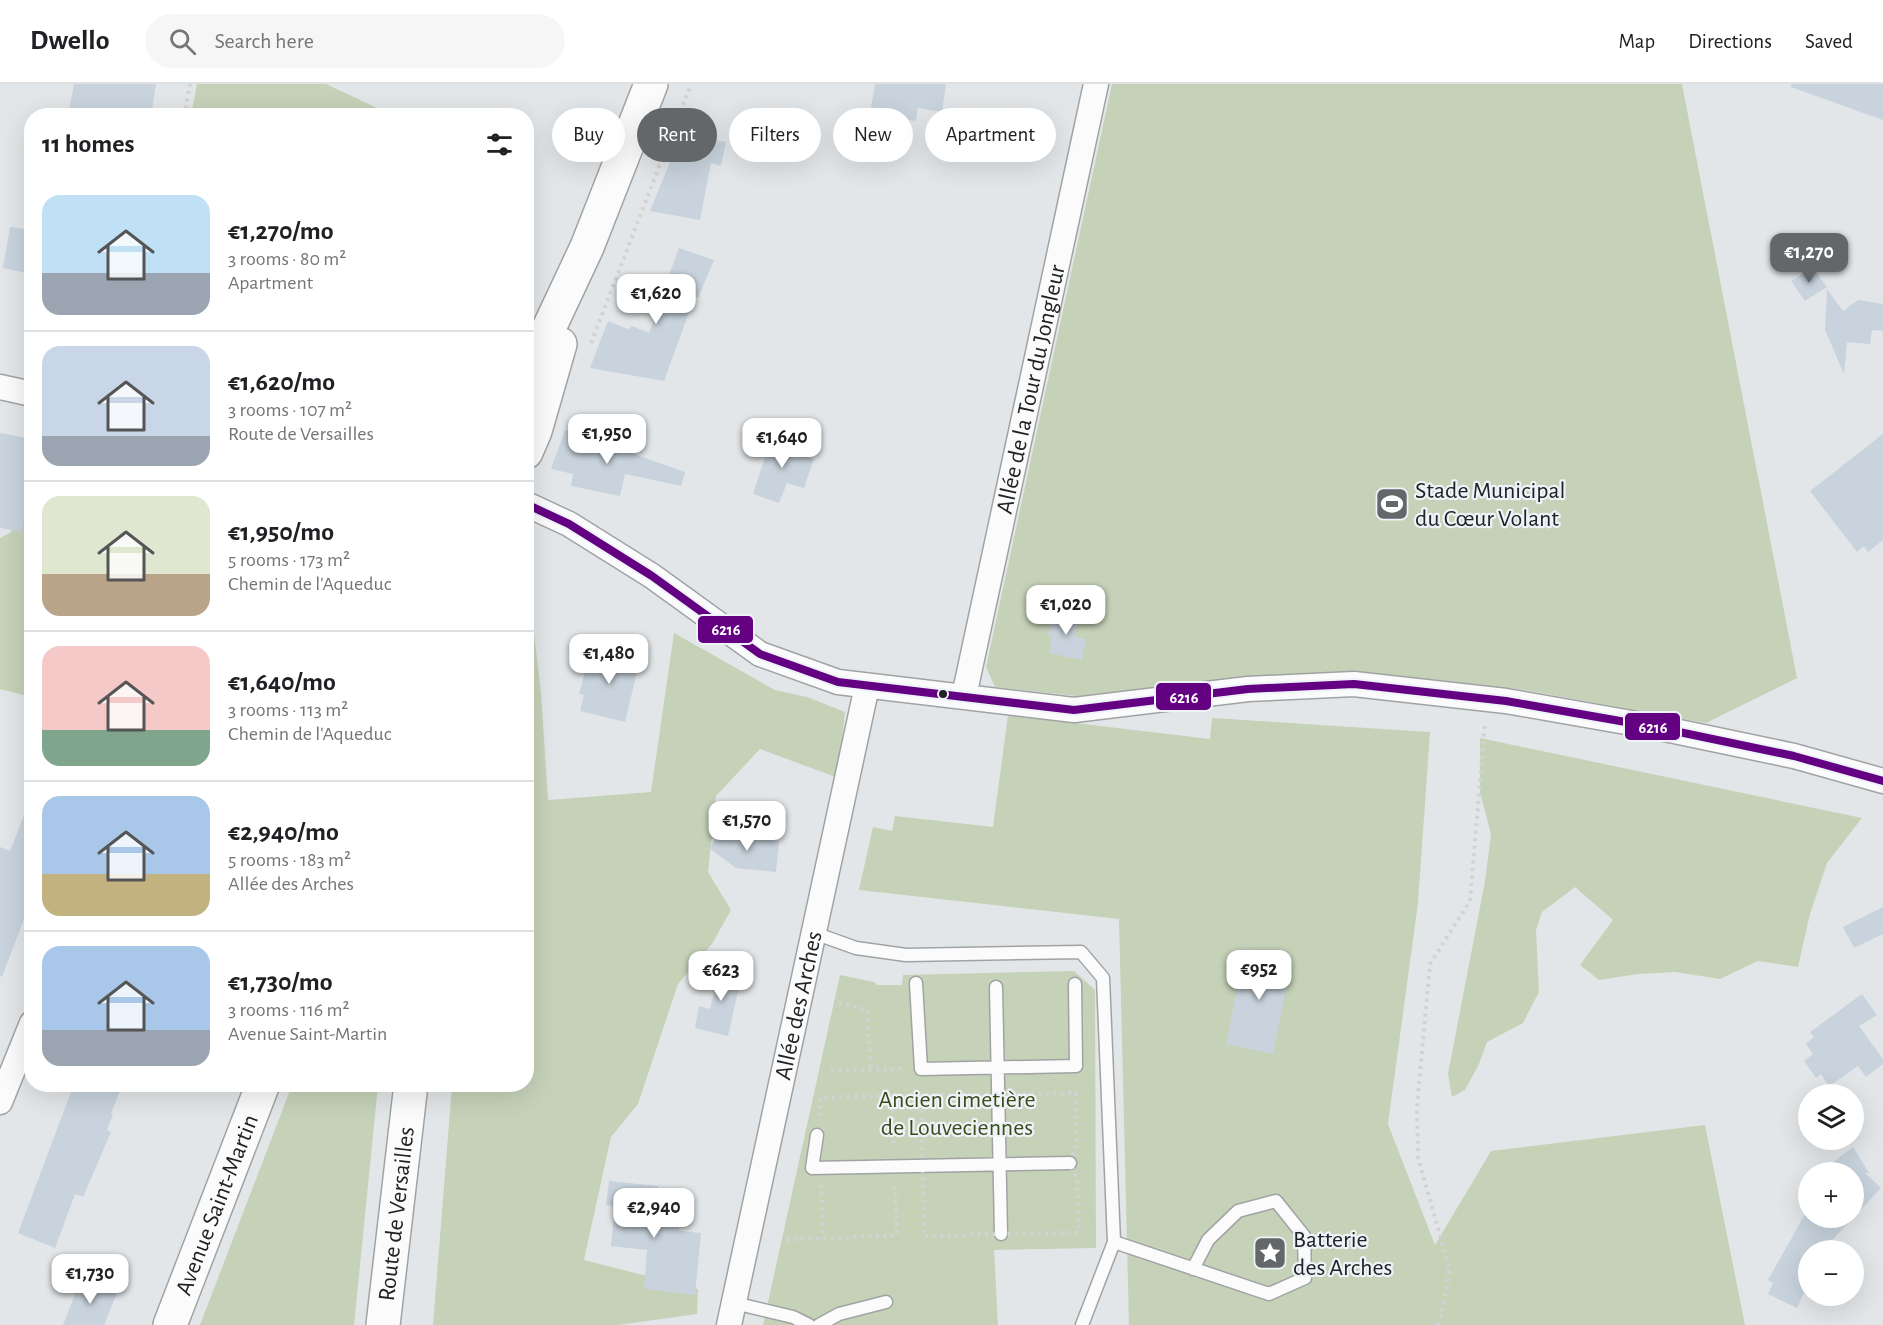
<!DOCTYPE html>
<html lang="en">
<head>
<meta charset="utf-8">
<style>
  body { margin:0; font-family:"Alegreya Sans",sans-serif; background:#f6f6f6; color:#202124; height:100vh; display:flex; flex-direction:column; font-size:22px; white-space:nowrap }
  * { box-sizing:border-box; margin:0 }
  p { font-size:20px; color:#757577 }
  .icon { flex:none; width:33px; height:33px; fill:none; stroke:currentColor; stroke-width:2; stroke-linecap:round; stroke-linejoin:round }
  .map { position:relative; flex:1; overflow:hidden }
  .details { position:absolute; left:24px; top:24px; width:510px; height:984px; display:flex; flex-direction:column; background:#fff; border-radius:24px; box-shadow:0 6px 24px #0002 }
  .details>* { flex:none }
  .top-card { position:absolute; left:552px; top:24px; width:570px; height:54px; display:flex; gap:12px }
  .tools { position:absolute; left:1798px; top:1000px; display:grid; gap:12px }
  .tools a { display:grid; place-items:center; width:66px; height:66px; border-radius:50%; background:#fff; box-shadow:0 6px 24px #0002; font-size:30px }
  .price { position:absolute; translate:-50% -51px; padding:0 14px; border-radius:12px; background:#fff; color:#222; font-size:20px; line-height:39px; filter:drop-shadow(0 2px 3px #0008) }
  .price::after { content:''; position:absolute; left:50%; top:36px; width:18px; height:14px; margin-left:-9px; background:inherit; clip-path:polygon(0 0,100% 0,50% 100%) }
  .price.on { background:#646769; color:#fff }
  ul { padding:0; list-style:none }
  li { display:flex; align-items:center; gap:18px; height:150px; padding:0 18px }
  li+li { border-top:2px solid #e0e0e0 }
  li span { display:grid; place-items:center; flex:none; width:168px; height:120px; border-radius:18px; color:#555 }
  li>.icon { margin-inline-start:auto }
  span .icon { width:72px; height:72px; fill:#fffc; stroke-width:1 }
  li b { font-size:26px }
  h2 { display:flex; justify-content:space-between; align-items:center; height:72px; padding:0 18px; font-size:26px }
  .pill { padding:0 21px; border-radius:27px; background:#fff; box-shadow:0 6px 24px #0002; font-size:21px; line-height:54px }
  .pill.on { background:#646769; color:#fff }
  header { display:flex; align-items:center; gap:36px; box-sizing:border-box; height:84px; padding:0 30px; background:#fff; border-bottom:2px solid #e0e0e0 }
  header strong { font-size:28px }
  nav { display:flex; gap:33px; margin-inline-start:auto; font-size:21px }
  .search { width:420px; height:54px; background:#f6f6f6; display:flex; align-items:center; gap:15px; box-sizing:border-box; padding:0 21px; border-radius:33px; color:#757577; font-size:22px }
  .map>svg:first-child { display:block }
  .green { fill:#c5d2b8 }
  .building { fill:#c8d3dd }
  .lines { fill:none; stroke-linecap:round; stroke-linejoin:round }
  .lane-casing { stroke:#a0a3a4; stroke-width:15 }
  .street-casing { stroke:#a0a3a4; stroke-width:27 }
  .secondary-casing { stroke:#a0a3a4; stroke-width:36 }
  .primary-casing { stroke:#a0a3a4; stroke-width:36 }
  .path { stroke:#d1d2d3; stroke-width:4; stroke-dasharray:3 4.5; stroke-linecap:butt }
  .lane { stroke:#fbfbfc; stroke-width:12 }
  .street { stroke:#fbfbfc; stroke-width:24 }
  .secondary { stroke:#fbfbfc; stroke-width:33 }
  .primary { stroke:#fbfbfc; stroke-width:33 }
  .bus-1-casing { stroke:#edf3f8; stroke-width:12 }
  .bus-1 { stroke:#640082; stroke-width:8 }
  .bus-dot { fill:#202224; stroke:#edf3f8; stroke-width:2 }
  .labels { text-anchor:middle; stroke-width:4.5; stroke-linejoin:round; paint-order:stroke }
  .street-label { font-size:24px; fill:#202224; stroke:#edf3f8 }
  .poi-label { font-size:24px; fill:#202224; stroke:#edf3f8; text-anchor:start }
  .park-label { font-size:24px; fill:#384c17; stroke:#edf3f8 }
  .line-badge { stroke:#edf3f8; stroke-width:2 }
  .badge-label { font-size:16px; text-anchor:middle; font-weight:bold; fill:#fff }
</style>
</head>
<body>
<header>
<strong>Dwello</strong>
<div class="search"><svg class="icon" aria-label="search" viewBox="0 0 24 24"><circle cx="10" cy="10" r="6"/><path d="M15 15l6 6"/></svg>Search here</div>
<nav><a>Map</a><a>Directions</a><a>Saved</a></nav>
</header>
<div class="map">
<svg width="1883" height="1241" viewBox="0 0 1883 1241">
  <rect width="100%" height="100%" fill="#e3e6e8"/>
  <path class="green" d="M197,0H326L392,31H191Z
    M1112,0H1682L1797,594L1706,639L1525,606L1393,592L1324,590L1085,613L995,603L986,583Z
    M31,424V613L0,605V454L10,449Z
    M531,524L541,609L548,716L651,708L674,549L775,606L807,613L845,628L838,694L760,665L716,712L708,788L731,826L712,860L678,900L638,1020L611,1053L584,1176L698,1205L697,1230L618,1241H433L452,1001L526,1000L527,525Z
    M1008,631L1210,655L1212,634L1430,648L1418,819L1388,1040L1435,1161L1491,1067L1705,1041L1745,1241H1129L1119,835L859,806L873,743L892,747L895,732L993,743Z
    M1480,654L1862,734L1827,779L1810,830L1798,883L1758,877L1720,895L1675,888L1638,890L1599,896L1580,881L1613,836L1575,803L1542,828L1536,846L1539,908L1523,939L1487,958L1479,980L1465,1006L1452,1013L1448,990L1485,797L1491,750L1480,708Z
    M1074,887L1095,906L1096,1164L994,1166L998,1241H763L840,891L874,898L877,901H902L903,891Z
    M292,1001H378L354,1241H200Z"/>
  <path class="building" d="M74,0H156L151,32H68Z
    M875,0H946L942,28L918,24L916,37L870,30Z
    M1791,0H1883V36L1791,3Z
    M681,51L726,58L721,82L711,79L700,136L650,127Z
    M10,143L32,146V190L3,184Z
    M679,164L714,176L698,214L695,212L664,297L590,284L608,237L628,245L632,242L649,249L667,205L664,204Z
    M1813,184L1827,203L1805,217L1791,197Z
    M1827,205L1843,227L1858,216L1883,220V247L1872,246L1870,260L1847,258L1844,290L1825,246Z
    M565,346L685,388L681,402L625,390L620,412L571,402L573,390L551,385Z
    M0,349L32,355V399L21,448L0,444Z
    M773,349L800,358L796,369L814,375L804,404L787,399L779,419L753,410Z
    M1883,350V456L1868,468L1864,462L1857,468L1810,407Z
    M1052,527L1079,533L1074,552L1086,555L1082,576L1049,569L1052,552L1048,551Z
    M595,564L640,575L625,638L580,627L584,611L579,610L587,580H591Z
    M30,716L32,814L2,893L0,892V763L10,767Z
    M724,743L736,753L779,757L776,788L736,784L709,764Z
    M1883,823V850L1854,864L1843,843Z
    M1245,864L1292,873L1273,970L1226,960Z
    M721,880L743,885L728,952L695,944L699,922L710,925Z
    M1862,910L1877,931L1859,942L1883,975V980L1866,993L1858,982L1829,1002L1821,990L1816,994L1804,977L1813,970L1806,960L1814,953L1810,948Z
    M74,1000H123L111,1029L113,1030L107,1046L111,1048L83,1113L75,1110L55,1164L18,1149Z
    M1853,1063L1869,1089H1865L1881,1104L1854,1133V1089H1819Z
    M609,1097L658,1102L654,1137L679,1140V1147L701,1149L695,1211L644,1205L647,1166L611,1162L615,1122L606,1121Z
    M1809,1123V1134H1853L1822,1167H1809V1197L1797,1224L1768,1210L1773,1199L1768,1196Z
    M81,1195L117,1209L104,1241H63Z"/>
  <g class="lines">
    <defs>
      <path id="lane" d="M814,849L856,864L906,871L1081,868L1103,894L1114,1158
        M916,899L921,985L1076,982L1075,900
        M996,903L1001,1150
        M817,1051L812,1084L1070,1079
        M734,1219L793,1233L809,1241
        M819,1241L839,1230L886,1218
        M1082,1241L1114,1158L1269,1210L1305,1194L1304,1152L1276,1117L1238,1127L1208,1156L1193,1185"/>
      <g id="street">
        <path d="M0,303L32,310"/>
        <path d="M526,420L569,440L652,492L760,570L838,598L1074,626L1248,605L1354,600L1506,617L1660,644L1794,672L1883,697"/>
        <path id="s1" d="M964,612L1096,0"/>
        <path d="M0,1018L32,939"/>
        <path id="s2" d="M729,1241L867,602"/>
      </g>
      <g id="secondary">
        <path id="s3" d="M170,1241L263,1000"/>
      </g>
      <g id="primary">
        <path d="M526,293L587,163L651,0"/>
        <path d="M526,368L535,347L560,260"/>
        <path id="s4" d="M383,1241L411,1000"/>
      </g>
    </defs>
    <use href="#lane" class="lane-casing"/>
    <use href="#street" class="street-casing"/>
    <use href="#secondary" class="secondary-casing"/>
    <use href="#primary" class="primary-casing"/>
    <path class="path" d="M184,32L190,0
      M591,259L691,0
      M839,919L867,926L871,985
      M831,986L902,985
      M1076,1009L1077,1059L1070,1079L1077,1096L1079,1148L924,1152L921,1011Z
      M819,1032L821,1013L893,1012L894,1063
      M821,1101L823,1155
      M786,1156L897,1151L895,1101
      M1437,1241L1441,1232L1450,1186L1418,1074L1417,1022L1430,880L1470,817L1485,639"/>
    <use href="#lane" class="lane"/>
    <use href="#street" class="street"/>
    <use href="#secondary" class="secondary"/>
    <use href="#primary" class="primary"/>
    <defs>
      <path id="bus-1" d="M526,420L569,440L652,492L760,570L838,598L1074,626L1248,605L1354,600L1506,617L1660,644L1794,672L1883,697"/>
    </defs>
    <use href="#bus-1" class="bus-1-casing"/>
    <use href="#bus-1" class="bus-1"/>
  </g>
  <defs>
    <symbol id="stadium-square" viewBox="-11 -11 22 22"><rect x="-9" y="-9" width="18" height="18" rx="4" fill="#646769" stroke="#edf3f8"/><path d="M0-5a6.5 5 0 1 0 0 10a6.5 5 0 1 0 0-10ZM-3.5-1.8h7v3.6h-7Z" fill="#fff"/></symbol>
    <symbol id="sight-square" viewBox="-11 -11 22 22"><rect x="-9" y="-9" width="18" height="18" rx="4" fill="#646769" stroke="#edf3f8"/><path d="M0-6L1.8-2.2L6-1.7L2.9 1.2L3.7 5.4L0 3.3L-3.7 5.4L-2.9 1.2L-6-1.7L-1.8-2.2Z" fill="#fff"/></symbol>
  </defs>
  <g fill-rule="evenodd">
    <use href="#stadium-square" x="1373" y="401" width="38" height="38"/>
    <use href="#sight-square" x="1251" y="1150" width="38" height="38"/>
  </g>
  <circle class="bus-dot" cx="943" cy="610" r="5"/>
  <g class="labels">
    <g class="street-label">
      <text dy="8" stroke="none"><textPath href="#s1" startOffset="314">Allée de la Tour du Jongleur</textPath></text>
      <text dy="8" stroke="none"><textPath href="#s2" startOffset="327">Allée des Arches</textPath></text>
      <text dy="8" stroke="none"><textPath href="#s3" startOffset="129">Avenue Saint-Martin</textPath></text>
      <text dy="8" stroke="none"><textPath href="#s4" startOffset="112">Route de Versailles</textPath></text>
    </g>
    <g class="poi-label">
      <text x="1415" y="414">Stade Municipal<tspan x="1415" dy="28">du Cœur Volant</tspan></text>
      <text x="1293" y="1163">Batterie<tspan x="1293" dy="28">des Arches</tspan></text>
    </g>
    <g class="park-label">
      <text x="957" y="1023">Ancien cimetière<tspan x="957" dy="28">de Louveciennes</tspan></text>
    </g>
  </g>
  <g class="line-badge">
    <rect x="697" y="531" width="57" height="29" rx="6" fill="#640082"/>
    <rect x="1155" y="598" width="57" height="29" rx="6" fill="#640082"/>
    <rect x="1624" y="628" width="57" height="29" rx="6" fill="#640082"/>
  </g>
  <g class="badge-label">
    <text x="726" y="551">6216</text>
    <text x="1184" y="619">6216</text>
    <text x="1653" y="649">6216</text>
  </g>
</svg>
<div class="tools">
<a><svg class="icon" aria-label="layers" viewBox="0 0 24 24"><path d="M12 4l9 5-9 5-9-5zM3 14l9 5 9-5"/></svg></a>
<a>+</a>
<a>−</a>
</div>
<b class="price on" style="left:1809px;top:200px">€1,270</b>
<b class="price" style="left:656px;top:241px">€1,620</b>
<b class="price" style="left:607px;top:381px">€1,950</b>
<b class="price" style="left:782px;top:385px">€1,640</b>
<b class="price" style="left:1066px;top:552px">€1,020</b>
<b class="price" style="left:609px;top:601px">€1,480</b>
<b class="price" style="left:747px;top:768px">€1,570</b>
<b class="price" style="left:1259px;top:917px">€952</b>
<b class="price" style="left:721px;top:918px">€623</b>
<b class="price" style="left:654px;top:1155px">€2,940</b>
<b class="price" style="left:90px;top:1221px">€1,730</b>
<div class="top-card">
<a class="pill">Buy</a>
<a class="pill on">Rent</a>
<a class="pill">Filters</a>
<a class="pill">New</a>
<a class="pill">Apartment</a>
</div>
<section class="details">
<h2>11 homes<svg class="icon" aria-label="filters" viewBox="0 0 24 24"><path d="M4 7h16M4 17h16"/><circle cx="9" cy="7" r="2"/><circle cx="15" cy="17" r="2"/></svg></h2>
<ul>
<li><span style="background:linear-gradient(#bfe0f5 65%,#9aa5b1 0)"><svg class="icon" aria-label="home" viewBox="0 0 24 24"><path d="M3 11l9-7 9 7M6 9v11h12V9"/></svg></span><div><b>€1,270/mo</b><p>3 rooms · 80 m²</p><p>Apartment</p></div></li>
<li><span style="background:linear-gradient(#c9d6e8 75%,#9aa5b1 0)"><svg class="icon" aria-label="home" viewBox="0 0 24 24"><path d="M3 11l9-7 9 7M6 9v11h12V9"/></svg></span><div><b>€1,620/mo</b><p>3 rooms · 107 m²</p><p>Route de Versailles</p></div></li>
<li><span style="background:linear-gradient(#dfe7d0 65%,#b9a48a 0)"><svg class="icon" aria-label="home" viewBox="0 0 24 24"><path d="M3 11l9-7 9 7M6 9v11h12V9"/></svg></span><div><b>€1,950/mo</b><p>5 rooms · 173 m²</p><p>Chemin de l'Aqueduc</p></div></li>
<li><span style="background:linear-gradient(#f6c9c9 70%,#7fa58c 0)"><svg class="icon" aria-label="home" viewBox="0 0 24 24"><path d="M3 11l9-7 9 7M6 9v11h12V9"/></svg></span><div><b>€1,640/mo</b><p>3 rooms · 113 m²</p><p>Chemin de l'Aqueduc</p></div></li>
<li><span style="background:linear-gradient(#a9c7e8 65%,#c2b280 0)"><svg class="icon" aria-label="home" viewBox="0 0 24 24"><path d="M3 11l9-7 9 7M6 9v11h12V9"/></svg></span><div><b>€2,940/mo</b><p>5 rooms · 183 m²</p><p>Allée des Arches</p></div></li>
<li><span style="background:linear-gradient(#a9c7e8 70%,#9aa5b1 0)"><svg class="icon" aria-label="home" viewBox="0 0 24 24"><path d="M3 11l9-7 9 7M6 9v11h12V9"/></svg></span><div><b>€1,730/mo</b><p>3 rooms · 116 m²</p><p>Avenue Saint-Martin</p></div></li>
</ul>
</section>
</div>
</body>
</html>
